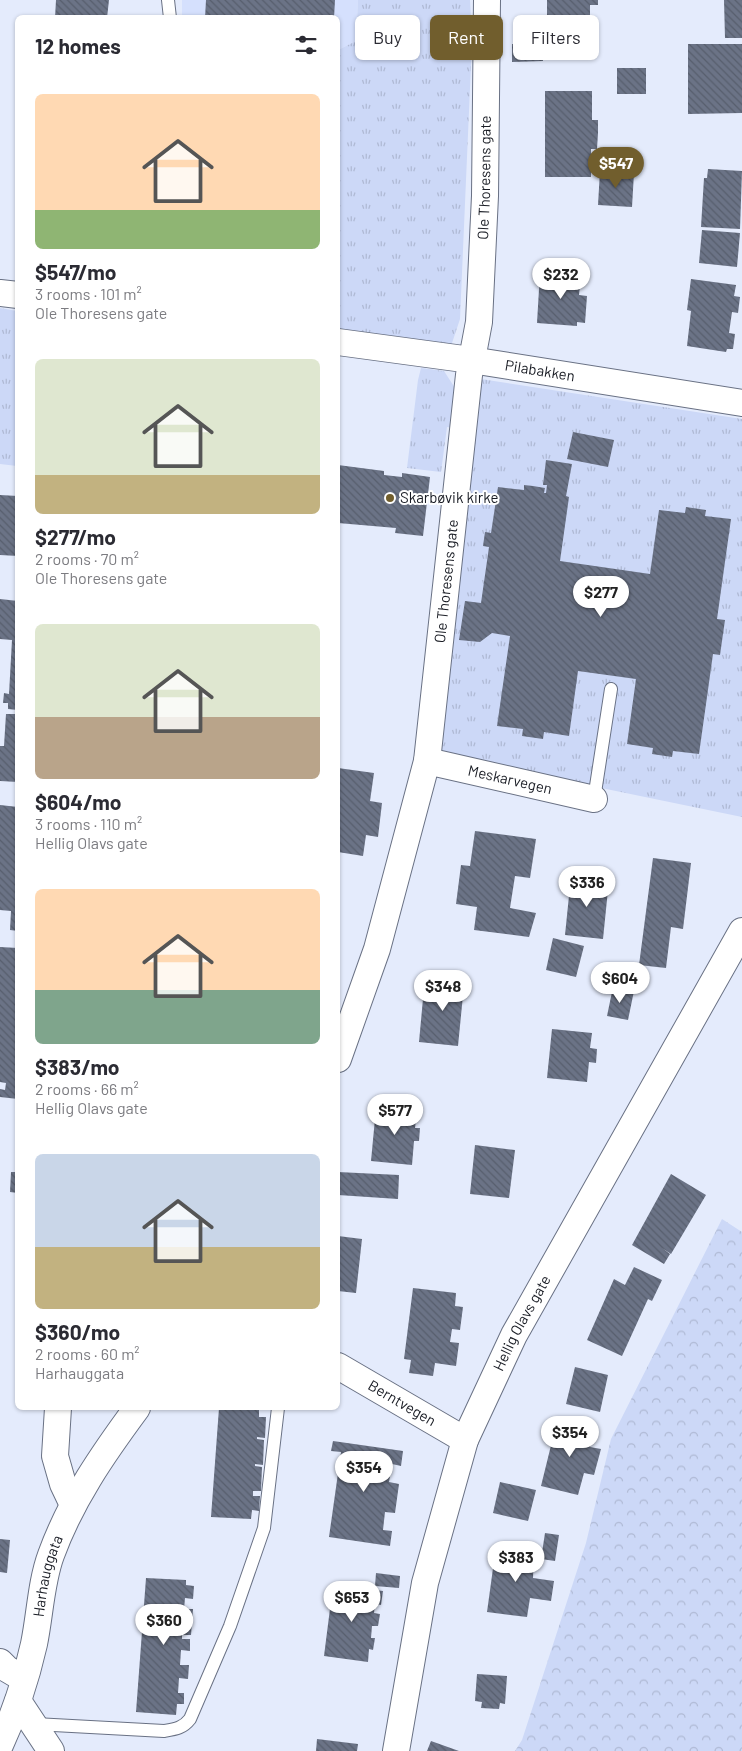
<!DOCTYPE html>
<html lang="en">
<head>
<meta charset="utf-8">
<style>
  body { margin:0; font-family:Barlow,sans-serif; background:#f7f7f7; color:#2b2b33; height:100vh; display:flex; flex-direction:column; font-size:19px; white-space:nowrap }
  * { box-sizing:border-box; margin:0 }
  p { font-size:16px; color:#7c7c81 }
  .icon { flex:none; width:28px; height:28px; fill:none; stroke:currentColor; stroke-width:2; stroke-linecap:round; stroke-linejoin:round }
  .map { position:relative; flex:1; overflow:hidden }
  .details { position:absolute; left:15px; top:15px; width:325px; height:1395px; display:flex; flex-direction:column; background:#fff; border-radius:8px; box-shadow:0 1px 4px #0004 }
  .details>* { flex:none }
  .top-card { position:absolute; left:355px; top:15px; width:311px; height:45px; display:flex; gap:10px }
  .price { position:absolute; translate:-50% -42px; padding:0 11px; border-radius:18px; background:#fff; color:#222; font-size:16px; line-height:32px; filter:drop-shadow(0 1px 2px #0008) }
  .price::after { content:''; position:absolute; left:50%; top:30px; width:15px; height:11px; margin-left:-8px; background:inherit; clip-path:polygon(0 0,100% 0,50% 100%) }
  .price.selected { background:#715e2d; color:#fff }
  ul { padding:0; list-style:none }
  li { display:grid; align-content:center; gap:10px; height:265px; padding:0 20px }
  li span { display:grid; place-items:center; height:155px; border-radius:8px; color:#555 }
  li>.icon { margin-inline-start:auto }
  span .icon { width:90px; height:90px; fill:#fffc; stroke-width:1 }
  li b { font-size:21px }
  h2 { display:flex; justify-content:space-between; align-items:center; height:60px; padding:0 20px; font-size:21px }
  .tag { padding:0 18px; border-radius:8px; background:#fff; box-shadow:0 1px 4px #0004; font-size:18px; line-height:45px }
  .tag.selected { background:#715e2d; color:#fff }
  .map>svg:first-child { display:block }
  .built { fill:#d5e0fd }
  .grass { fill:url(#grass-tufts) }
  .forest { fill:url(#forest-crowns) }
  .building { fill:url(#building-back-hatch) }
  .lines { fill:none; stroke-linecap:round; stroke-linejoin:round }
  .lane-casing { stroke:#697184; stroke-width:14 }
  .street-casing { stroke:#697184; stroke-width:28 }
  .lane { stroke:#fff; stroke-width:12 }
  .street { stroke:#fff; stroke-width:26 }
  .poi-dot { fill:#715e2d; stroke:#fff; stroke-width:2 }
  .labels { text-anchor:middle; stroke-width:4; stroke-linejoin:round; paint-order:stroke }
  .street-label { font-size:15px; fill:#191c24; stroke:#fff }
  .poi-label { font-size:15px; fill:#191c24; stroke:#fff; text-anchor:start }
</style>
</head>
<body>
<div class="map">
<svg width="742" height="1751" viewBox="0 0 742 1751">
  <defs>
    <pattern id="grass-tufts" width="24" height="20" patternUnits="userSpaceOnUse" patternTransform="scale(1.25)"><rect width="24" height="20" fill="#ccd8f7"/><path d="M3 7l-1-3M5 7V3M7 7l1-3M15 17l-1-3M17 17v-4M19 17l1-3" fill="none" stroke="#afb9d4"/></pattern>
    <pattern id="forest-crowns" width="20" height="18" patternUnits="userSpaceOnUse" patternTransform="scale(1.25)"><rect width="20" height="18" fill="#ccd8f7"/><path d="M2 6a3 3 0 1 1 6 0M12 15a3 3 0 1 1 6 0" fill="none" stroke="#afb9d4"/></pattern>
    <pattern id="building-back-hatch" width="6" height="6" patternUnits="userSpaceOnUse" patternTransform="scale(1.25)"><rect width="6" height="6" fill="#6b7386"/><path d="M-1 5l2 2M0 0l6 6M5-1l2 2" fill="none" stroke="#575e6d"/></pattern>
  </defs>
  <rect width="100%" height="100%" fill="#e4ebfc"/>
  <path class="built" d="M182,0H358L356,41L338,50V18L182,17Z"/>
  <path class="grass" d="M358,0H470L472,42L460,319L451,346L338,329V50L356,41Z
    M0,308L17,311V466L0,464Z
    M421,368L444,371L455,388L454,428L447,427L441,472L407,468L418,380Z
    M481,379L742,419V817L441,755Z"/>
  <path class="forest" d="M722,1219L742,1232V1751H515L522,1740L586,1543L611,1439Z"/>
  <path class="building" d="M56,0H109L107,18H55Z
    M206,0H335L334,18H205Z
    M547,0H598V5H590V38H547Z
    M724,0H742V38H725Z
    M512,44H543V61L512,62Z
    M688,44H742V113L688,114Z
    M617,68H646V94H617Z
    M545,91H592V120H598V133L597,149H591V177H545Z
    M708,169L742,171L740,229L701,227L704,178H707Z
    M600,171L634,173L632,207L598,205Z
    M702,230L740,233L737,267L699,263Z
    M540,272L581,275L579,295L587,296L585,323L577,322V326L537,323Z
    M691,279L736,285L734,296L740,297L738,313L732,312L729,333L735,334L733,349H727L726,352L687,346L691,311L687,310Z
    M573,432L614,440L608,467L567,459Z
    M546,460L572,464L566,496L569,497L560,561L650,574L659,510L685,513L686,507L706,510L705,516L731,519L717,619L725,620L720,655L713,654L699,754L673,751L672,757L652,754L653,748L627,744L636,679L578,671L569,736L544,732L543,739L522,736L523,729L497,726L510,636L492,633L480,642L459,640L465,601L481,603L489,547L483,546L485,532L491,533L498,487L524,490V485L533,486L545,488L544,493H546L547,485H543Z
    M338,465L384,471V475L402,477V473L430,477L423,536L395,533L396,528L338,523Z
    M0,495L18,496V556L0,555Z
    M0,599L18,601V710L8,709V703H3L4,693L9,694L12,640L0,639Z
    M6,714H18V782L0,781V746H4Z
    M338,768L374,773L370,801L382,803L378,837L366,835L363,856L338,852Z
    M0,805L18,807V931L10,930L11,911L0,910Z
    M475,831L536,839L530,878L515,876L510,908L536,913L529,937L474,930L477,907L456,904L461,865L470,866Z
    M653,858L691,863L683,929L671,927L666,968L639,965Z
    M571,876L609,880L603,939L565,935Z
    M553,938L584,946L576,977L546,970Z
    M0,947L18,948V1099L0,1097V1089L5,1090L6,1083L0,1082Z
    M443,973L465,975L458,1046L419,1042L424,988L442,990Z
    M613,987L634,991L628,1020L607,1016Z
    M552,1029L592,1033L590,1048L597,1049L596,1063L589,1062L587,1082L547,1078Z
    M376,1108L417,1112L415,1128H420L419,1141H414L412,1165L371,1161Z
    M475,1145L515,1150L509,1198L470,1194Z
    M11,1172H18V1193L10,1192Z
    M338,1172L399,1175L398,1199L338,1195Z
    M671,1174L706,1195L671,1254L662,1248L670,1254L664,1264L632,1245Z
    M338,1236L362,1239L356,1293L338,1291Z
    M634,1267L662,1280L652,1301L648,1299L622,1356L587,1340L614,1279L625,1285Z
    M413,1288L456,1293L455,1306L463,1307L460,1330L452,1329L450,1342L459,1343L456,1366L435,1363L433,1376L409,1373L411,1360L404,1359Z
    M575,1367L608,1375L600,1412L566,1404Z
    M219,1408H259V1417H266L265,1438L257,1437V1439L264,1440L263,1465L255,1464V1466L262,1467L261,1491H253V1496H260L259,1511L252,1510L251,1519L211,1517Z
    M557,1421L594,1430L590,1447L601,1449L594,1475L584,1473L578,1495L541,1486Z
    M333,1441L403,1451L401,1466L392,1464L389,1482L399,1484L395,1513L385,1512L383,1530L392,1531L390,1546L329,1537L341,1452L331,1451Z
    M500,1482L536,1490L528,1521L493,1513Z
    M545,1533L559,1535L555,1561L541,1559Z
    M0,1539L10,1540L7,1573L0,1572Z
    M499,1547L534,1551L533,1578L554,1581L551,1601L530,1598L527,1617L487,1612L494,1561H497Z
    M376,1573L400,1576L399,1588L375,1586Z
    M146,1578L186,1580V1585L194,1586L193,1599L185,1598L184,1609H193L191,1635H182V1639H190V1651L181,1650L180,1665H189L188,1679L179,1678L178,1693H184V1704H177L176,1715L136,1712Z
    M333,1585L383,1591L381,1605L375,1604L374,1613L380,1614L378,1626H372L371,1638H375L373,1650L369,1649L368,1662L324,1656Z
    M477,1674L507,1676L505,1704L500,1703L499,1709L481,1708L482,1702L475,1701Z
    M317,1739L358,1744L357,1751H316Z
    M431,1741L459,1751H427Z"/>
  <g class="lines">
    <defs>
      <path id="lane" d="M168,0L170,18
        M594,799L611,689
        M35,1724L164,1731C176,1729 183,1728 190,1719L230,1626L264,1528L278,1408"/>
      <g id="street">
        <path d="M0,293L18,295"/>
        <path id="s1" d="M338,342L471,360L742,403"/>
        <path id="s2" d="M427,761L594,799"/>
        <path id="s3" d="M338,1059L377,949L427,761L469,375L479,322L485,196L487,0"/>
        <path id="s4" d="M338,1366L465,1440"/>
        <path d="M58,1408L55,1456L63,1484L73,1505"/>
        <path d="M0,1662L7,1669L24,1679"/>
        <path d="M18,1701L51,1751"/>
        <path id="s5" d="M0,1745C15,1713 26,1679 34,1644C40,1615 41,1582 51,1555C71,1500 103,1454 137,1408"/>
        <path id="s6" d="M396,1751L425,1583L465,1440L514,1335L742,931"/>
      </g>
    </defs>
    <use href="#lane" class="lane-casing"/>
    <use href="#street" class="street-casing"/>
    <use href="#lane" class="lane"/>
    <use href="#street" class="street"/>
  </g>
  <circle class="poi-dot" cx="390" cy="498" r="5"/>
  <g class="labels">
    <g class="street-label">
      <text dy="5" stroke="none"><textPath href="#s3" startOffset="898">Ole Thoresens gate</textPath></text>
      <text dy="5" stroke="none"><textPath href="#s1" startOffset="204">Pilabakken</textPath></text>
      <text dy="5" stroke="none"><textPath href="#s3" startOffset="492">Ole Thoresens gate</textPath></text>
      <text dy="5" stroke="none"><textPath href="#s2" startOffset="85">Meskarvegen</textPath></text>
      <text dy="5" stroke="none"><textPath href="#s6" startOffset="449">Hellig Olavs gate</textPath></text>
      <text dy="5" stroke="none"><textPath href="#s4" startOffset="74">Berntvegen</textPath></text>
      <text dy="5" stroke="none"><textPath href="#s5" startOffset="176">Harhauggata</textPath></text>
    </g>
    <g class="poi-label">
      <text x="400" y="503">Skarbøvik kirke</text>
    </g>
  </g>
</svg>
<b class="price selected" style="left:616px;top:189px">$547</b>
<b class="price" style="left:561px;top:300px">$232</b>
<b class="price" style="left:601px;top:618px">$277</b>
<b class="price" style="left:587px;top:908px">$336</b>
<b class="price" style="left:620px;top:1004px">$604</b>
<b class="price" style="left:443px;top:1012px">$348</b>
<b class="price" style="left:395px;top:1136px">$577</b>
<b class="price" style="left:570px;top:1458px">$354</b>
<b class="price" style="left:364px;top:1493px">$354</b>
<b class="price" style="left:516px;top:1583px">$383</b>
<b class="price" style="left:352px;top:1623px">$653</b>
<b class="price" style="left:164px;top:1646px">$360</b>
<div class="top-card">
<a class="tag">Buy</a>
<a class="tag selected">Rent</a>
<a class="tag">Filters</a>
</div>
<section class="details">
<h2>12 homes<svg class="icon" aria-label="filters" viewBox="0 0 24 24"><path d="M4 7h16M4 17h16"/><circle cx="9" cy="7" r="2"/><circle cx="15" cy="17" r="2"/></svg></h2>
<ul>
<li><span style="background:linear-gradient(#ffd9b3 75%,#8fb573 0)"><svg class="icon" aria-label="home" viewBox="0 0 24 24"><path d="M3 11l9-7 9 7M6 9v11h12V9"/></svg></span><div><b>$547/mo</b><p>3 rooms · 101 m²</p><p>Ole Thoresens gate</p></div></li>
<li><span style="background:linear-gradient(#dfe7d0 75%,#c2b280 0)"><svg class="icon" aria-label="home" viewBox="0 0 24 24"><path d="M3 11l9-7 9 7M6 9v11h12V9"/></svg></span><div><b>$277/mo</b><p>2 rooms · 70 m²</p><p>Ole Thoresens gate</p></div></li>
<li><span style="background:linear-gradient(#dfe7d0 60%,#b9a48a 0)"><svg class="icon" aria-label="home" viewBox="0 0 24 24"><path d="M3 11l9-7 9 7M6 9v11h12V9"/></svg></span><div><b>$604/mo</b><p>3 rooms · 110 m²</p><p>Hellig Olavs gate</p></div></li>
<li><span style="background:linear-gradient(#ffd9b3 65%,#7fa58c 0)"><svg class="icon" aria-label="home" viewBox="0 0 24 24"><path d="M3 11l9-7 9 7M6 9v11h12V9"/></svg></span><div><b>$383/mo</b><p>2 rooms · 66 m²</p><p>Hellig Olavs gate</p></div></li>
<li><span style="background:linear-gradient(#c9d6e8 60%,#c2b280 0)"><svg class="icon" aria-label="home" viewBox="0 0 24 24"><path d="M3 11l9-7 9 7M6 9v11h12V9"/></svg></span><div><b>$360/mo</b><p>2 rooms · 60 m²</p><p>Harhauggata</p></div></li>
</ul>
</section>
</div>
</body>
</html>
